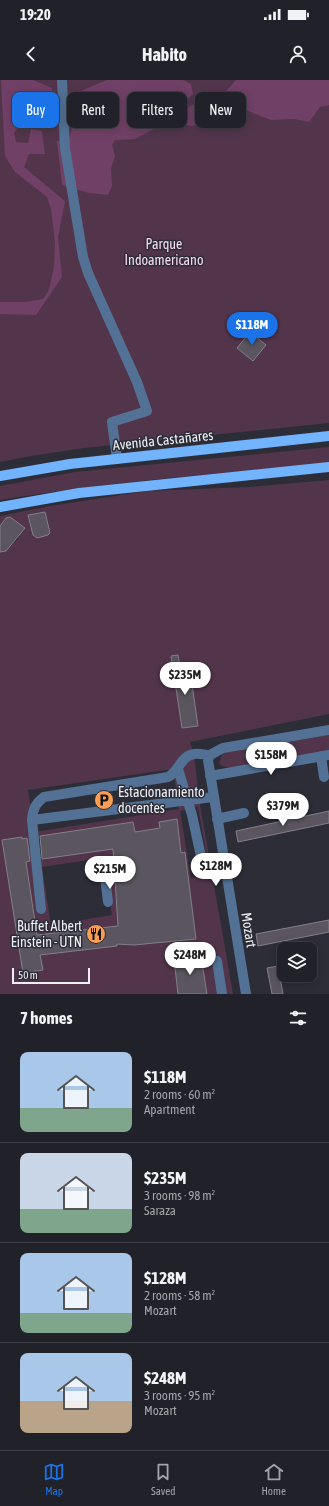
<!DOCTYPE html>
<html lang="en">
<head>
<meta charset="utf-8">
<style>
  body { margin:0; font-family:"Asap Condensed",sans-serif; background:#292a31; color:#f1f3f6; height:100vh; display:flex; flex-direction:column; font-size:15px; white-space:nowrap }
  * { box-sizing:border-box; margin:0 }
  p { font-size:13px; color:#a2a4a8 }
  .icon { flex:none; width:22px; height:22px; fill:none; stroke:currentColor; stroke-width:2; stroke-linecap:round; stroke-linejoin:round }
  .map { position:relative; height:914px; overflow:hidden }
  .panel { display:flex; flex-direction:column; background:#212229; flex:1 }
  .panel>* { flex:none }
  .hud { position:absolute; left:12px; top:12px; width:305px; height:36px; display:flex; gap:8px }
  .fabs { position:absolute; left:277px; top:862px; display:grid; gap:8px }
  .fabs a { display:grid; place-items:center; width:40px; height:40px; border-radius:8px; background:#212229; box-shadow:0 2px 10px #0003,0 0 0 1px #3e3f46; font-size:20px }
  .scale { position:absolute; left:12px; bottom:10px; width:78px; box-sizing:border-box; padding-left:4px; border:2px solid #eff0f6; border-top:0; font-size:11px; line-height:14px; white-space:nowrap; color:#eff0f6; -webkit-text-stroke:3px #2c2d37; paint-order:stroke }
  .price { position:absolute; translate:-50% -34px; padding:0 9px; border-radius:14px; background:#fff; color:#222; font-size:13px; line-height:26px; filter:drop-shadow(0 1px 2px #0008) }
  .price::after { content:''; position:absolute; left:50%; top:24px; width:12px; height:9px; margin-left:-6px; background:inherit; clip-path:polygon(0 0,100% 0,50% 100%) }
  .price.selected { background:#1a73e8; color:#fff }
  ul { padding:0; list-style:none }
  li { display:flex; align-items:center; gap:12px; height:100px; padding:0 20px }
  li+li { border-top:1px solid #3e3f46 }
  li span { display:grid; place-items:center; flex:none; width:112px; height:80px; border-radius:8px; color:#555 }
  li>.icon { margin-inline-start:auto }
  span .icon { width:48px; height:48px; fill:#fffc; stroke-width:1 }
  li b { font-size:17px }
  h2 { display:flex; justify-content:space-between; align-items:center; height:48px; padding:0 20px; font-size:17px }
  .pill { padding:0 14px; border-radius:8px; background:#212229; box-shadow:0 2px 10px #0003,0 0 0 1px #3e3f46; font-size:14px; line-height:36px }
  .pill.selected { background:#1a73e8; color:#fff }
  .status { display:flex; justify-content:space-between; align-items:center; height:28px; padding:0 20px; background:#212229; direction:ltr }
  .status svg { height:11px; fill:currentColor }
  header { display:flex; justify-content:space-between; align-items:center; height:52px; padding:0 20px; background:#212229; font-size:18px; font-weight:700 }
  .tab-bar { display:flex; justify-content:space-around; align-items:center; height:56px; border-top:1px solid #3e3f46; background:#212229; font-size:11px; color:#a2a4a8 }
  .tab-bar a { display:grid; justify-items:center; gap:2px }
  .tab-bar .selected { color:#1a73e8 }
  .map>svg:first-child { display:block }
  .green { fill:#52354b; fill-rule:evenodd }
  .forest { fill:#704066 }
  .building { fill:#5a555f; stroke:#847f8a }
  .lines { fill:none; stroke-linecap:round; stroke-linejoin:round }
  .minor { stroke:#527195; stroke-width:10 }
  .major { stroke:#71b3fc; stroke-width:10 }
  .labels { text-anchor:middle; stroke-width:3; stroke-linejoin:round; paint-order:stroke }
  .park-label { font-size:14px; fill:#f9d9f1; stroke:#2c2d37 }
  .street-label { font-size:14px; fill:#eff0f6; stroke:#2c2d37 }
  .poi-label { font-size:14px; fill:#eff0f6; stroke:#2c2d37; text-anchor:start }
</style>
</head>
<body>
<div class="status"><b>19:20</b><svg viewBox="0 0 49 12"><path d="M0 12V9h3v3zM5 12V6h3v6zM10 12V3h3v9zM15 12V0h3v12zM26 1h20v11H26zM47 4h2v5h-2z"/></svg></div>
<header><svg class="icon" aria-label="back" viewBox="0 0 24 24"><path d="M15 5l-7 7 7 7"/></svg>Habito<svg class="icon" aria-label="person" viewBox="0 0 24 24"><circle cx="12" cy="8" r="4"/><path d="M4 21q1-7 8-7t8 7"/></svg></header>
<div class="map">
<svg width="329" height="914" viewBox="0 0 329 914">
  <rect width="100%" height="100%" fill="#2c2d37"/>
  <path class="green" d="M0,0H329V343L84,368L31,376L0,382Z
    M329,367V383C219,394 109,401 0,420V406L75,392Z
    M329,400V634L190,662L194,674L199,719L233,914H207L201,876L180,878L179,861L196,858L185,772L113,779L120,864L171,861L178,914H0V472L6,471L12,463L15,462L20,456L15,452L0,446V436L50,426L147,411L249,407ZM45,432L50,453L48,455L37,458L33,455L28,435ZM178,575L182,598L191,597L198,646L182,648L171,577ZM173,689L179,729L35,752L28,710ZM198,727L210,795L191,798L180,731ZM177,739L180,765L112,769L111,764L107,770L41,779L37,757L133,742L135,752L160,748L159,742ZM22,757L42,889L23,892L2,760ZM102,778L112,835L51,845L42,787Z
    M329,655V671L231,688L222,686L219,683L222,675L226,672Z"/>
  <path class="forest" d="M1,0H33L52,8L54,22L107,0H183L191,4L193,14L182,24L186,28L194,24L210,32L206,41L192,46L182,44L154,49L135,59L115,60L112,65L115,76L111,89L112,106L108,115L89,113L62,105L57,61L70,58L73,41L87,43L80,30L67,40L24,22L30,34L14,53L16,62L28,63L31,49L42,51L45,74H29L24,87L65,121L58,157L62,197L36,235L0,234V222H25L43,219L49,210L54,186L55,163L51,129L47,117L15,92L5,76Z
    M236,0H329V25L320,27L309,42L294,39L271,40L243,29L225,12Z"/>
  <path class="building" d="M250,252L266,265L253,281L237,268Z
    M45,432L50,453L48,455L37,458L33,455L28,435Z
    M10,437L25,448L6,471L0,472V446L6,438Z
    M178,575L182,598L191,597L198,646L182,648L171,576Z
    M329,731V743L238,762L236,751Z
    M177,739L181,773L185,772L196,859L134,865L117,864V866L40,875L43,890L23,893L2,760L22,757V759L27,758L30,781L26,782L37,855L118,846L113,769L42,779L40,756L133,742L135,752L160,748L159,742Z
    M329,840V852L258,866L256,854Z
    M201,876L207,914H178L174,879Z
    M278,886L283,914H272L267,888Z"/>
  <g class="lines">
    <path class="minor" d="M62,0L65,68L83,177L88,193L137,302L147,331L112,342L117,379
      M321,676L324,697
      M178,689L192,735L202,781
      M210,696L329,675
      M217,739L244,733
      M32,740L213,717
      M103,781L108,822
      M41,829L32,740C33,729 35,724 44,717L168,697C180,691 180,676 194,674C199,673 205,675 210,675
      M217,881L222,914
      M246,914L208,680L210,675L223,668L329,650"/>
    <path class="major" d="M0,396L70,384L329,356
      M0,427L79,413L329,387"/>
  </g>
  <defs>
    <symbol id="parking-disc" viewBox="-11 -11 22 22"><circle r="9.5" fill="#fb9e52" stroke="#2c2d37"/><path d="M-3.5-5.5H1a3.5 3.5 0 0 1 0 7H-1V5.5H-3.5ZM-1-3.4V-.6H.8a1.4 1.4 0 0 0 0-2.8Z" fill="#111"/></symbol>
    <symbol id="restaurant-disc" viewBox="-11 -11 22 22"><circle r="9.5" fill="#fb9e52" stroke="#2c2d37"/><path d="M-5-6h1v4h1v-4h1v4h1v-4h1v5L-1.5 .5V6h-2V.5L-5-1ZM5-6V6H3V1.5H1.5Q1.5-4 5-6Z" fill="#111"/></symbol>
  </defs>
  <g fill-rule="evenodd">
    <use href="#parking-disc" x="93" y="709" width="22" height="22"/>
    <use href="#restaurant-disc" x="85" y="843" width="22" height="22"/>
  </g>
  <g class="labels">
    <g class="park-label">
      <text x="164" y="169">Parque<tspan x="164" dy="16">Indoamericano</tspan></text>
    </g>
    <g class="street-label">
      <text transform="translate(163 360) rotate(-6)" y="5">Avenida Castañares</text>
      <text transform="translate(249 850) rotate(81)" y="5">Mozart</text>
    </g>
    <g class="poi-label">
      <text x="118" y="717">Estacionamiento<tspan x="118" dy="16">docentes</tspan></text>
      <text x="82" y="851" text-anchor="end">Buffet Albert<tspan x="82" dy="16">Einstein - UTN</tspan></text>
    </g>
  </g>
</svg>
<div class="fabs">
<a><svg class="icon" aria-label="layers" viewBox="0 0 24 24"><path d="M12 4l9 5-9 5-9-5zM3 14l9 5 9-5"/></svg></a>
</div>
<div class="scale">50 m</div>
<b class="price selected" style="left:252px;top:266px">$118M</b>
<b class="price" style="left:185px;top:616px">$235M</b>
<b class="price" style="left:271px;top:696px">$158M</b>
<b class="price" style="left:283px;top:747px">$379M</b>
<b class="price" style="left:216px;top:807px">$128M</b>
<b class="price" style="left:110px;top:810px">$215M</b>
<b class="price" style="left:190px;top:896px">$248M</b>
<div class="hud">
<a class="pill selected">Buy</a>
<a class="pill">Rent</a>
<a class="pill">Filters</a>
<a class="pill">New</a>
</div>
</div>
<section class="panel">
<h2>7 homes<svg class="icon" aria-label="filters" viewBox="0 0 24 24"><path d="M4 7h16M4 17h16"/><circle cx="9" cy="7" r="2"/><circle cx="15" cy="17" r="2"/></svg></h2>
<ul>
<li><span style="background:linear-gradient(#a9c7e8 70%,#7fa58c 0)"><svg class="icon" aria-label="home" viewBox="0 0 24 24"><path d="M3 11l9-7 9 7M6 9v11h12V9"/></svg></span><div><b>$118M</b><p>2 rooms · 60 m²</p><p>Apartment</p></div></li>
<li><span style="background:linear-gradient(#c9d6e8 70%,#7fa58c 0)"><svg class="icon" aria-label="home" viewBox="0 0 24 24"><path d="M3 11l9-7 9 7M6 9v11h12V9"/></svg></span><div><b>$235M</b><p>3 rooms · 98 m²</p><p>Saraza</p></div></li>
<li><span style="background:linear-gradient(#a9c7e8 75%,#7fa58c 0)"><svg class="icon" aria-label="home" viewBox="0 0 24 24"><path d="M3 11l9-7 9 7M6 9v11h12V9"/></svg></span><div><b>$128M</b><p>2 rooms · 58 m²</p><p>Mozart</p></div></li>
<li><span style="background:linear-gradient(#a9c7e8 60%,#b9a48a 0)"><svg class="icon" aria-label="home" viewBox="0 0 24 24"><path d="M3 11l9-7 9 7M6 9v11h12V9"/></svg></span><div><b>$248M</b><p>3 rooms · 95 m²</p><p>Mozart</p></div></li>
</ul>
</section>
<nav class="tab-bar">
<a class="selected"><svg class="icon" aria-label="map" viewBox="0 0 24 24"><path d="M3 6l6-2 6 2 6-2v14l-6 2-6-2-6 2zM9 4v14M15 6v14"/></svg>Map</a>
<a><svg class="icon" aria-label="saved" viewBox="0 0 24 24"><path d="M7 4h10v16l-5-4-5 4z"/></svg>Saved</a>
<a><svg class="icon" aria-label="home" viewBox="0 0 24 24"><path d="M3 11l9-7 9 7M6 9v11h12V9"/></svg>Home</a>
</nav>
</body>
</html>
